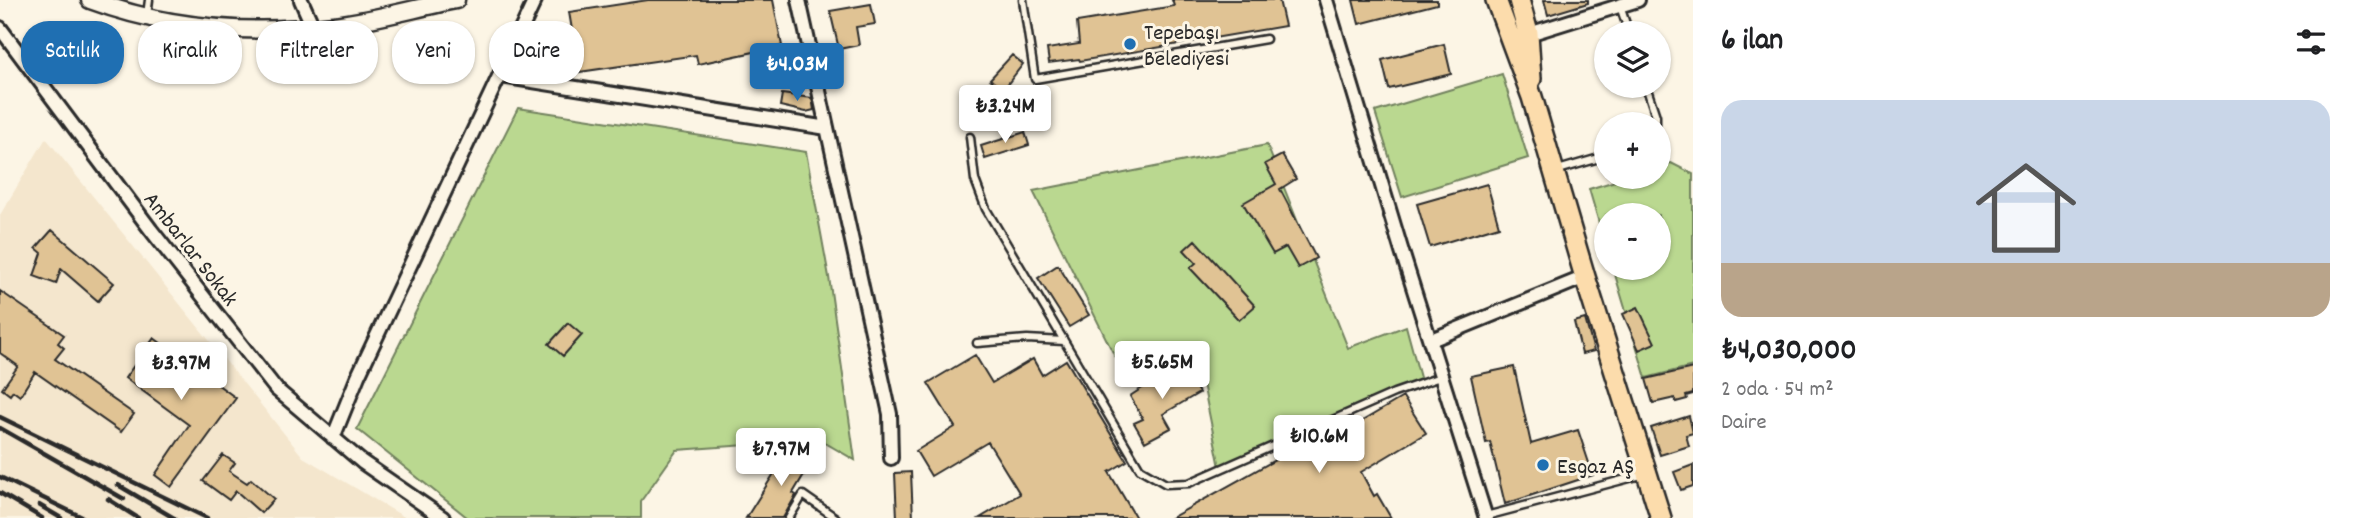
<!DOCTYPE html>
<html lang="tr">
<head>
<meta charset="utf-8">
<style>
  body { margin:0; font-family:Dekko,sans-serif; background:#f2f2f2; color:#202124; height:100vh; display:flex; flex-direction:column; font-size:26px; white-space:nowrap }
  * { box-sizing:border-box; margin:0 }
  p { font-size:23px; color:#757577 }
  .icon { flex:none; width:38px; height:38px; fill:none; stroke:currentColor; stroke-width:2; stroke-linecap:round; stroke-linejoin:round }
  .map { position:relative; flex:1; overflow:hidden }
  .panel { display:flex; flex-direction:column; background:#fff; width:665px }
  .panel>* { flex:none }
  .hud { position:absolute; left:21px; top:21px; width:665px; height:63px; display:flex; gap:14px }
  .tools { position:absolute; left:1594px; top:21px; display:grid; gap:14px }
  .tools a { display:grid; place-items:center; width:77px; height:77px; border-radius:50%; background:#fff; box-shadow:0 2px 5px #0004; font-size:35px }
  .price { position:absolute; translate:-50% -60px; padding:0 16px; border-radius:7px; background:#fff; color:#222; font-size:23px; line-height:46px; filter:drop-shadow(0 2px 4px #0008) }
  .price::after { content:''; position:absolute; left:50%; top:42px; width:21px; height:16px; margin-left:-10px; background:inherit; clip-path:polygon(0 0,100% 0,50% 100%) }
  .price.active { background:#1f6fb2; color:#fff }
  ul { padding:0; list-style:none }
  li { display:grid; align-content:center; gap:14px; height:371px; padding:0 28px }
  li+li { border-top:2px solid #e0e0e0 }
  li span { display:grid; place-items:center; height:217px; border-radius:21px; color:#555 }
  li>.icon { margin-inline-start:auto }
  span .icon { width:126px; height:126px; fill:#fffc; stroke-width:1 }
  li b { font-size:30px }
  h2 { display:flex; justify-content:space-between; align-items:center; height:84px; padding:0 28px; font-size:30px }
  .chip { padding:0 24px; border-radius:28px; background:#fff; box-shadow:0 2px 5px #0004; font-size:24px; line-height:63px }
  .chip.active { background:#1f6fb2; color:#fff }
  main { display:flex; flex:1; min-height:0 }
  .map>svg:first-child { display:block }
  .built { fill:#f4e6cd }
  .green { fill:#bad890; stroke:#72825e; stroke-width:2 }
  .building { fill:#e0c394; stroke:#2b2b2b; stroke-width:2 }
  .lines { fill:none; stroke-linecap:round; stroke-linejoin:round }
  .service-casing { stroke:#2b2b2b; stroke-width:11 }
  .minor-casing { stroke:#2b2b2b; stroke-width:18 }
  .tertiary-casing { stroke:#2b2b2b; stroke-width:21 }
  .primary-casing { stroke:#2b2b2b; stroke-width:24 }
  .service { stroke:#fcf5e5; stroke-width:6 }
  .minor { stroke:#fcf5e5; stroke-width:12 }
  .tertiary { stroke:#fcf5e5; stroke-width:16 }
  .primary { stroke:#fcdcac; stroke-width:19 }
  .rail { stroke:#2b2b2b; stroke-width:4.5 }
  .poi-dot { fill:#1f6fb2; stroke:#fcf5e5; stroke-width:2.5 }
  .labels { text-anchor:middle; stroke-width:6; stroke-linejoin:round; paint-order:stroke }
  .poi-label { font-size:23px; fill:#2b2b2b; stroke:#fcf5e5; text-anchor:start }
  .street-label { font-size:23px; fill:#2b2b2b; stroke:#fcf5e5 }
</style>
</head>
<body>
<main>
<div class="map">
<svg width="1693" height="518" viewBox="0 0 1693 518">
  <rect width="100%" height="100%" fill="#fcf5e5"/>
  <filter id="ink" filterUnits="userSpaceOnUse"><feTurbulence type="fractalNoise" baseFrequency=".0143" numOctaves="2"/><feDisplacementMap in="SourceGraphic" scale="14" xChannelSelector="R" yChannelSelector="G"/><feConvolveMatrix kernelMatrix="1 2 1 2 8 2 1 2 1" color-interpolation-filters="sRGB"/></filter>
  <g filter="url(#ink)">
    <path class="built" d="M46,138L303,457L406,518H0V215Z"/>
    <path class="green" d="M1502,74L1528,158L1402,197L1375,112Z
      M518,108L806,152L829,277L855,460L820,440L677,450L641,501V518H468L357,429Z
      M1267,145L1348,348L1406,326L1422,385L1221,472L1196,349L1127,381L1033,191Z
      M1671,163L1693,174V366L1646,378L1613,268H1659V215H1606V247L1589,189L1628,177H1659V167Z"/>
    <path class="building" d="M648,0H773L782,46L698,64L696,55L579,72L569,12Z
      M1172,0H1279L1285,26L1080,61L1079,59L1049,63L1047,49L1079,44L1077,22L1174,6Z
      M1353,0H1437V4L1359,24Z
      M1544,0H1588V3L1548,15Z
      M871,4L875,24L856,27L859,45L839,49L830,11Z
      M1444,44L1451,74L1389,89L1382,60Z
      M1012,55L1023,64L1003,90L990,79Z
      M782,94L812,98L814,110L806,112L780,106Z
      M1025,132L1029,145L985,159L981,146Z
      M1282,155L1296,179L1280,189L1316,258L1298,268L1286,247L1273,254L1243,203L1276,184L1265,164Z
      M1487,184L1499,226L1430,247L1417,204Z
      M52,230L114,283L98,301L61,269L56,284L34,276L42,253L36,248Z
      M1195,240L1255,306L1239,320L1190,268L1196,263L1184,250Z
      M1058,265L1089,315L1069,327L1038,278Z
      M0,291L64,335L58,343L64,348L55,359L134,414L121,432L35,372L20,396L13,391L10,395L2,389L18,366L0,353Z
      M1638,307L1655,343L1639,350L1623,314Z
      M1585,319L1594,351L1582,354L1574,322Z
      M568,323L582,335L563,356L549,344Z
      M154,338L236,398L171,487L155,475L189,425L125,378Z
      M975,355L992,383L1033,359L1042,375L1066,360L1127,461L1109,472L1136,518H980L1020,494L988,442L931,476L916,451L955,427L928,383Z
      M1181,363L1199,393L1163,414L1171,428L1145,442L1134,423L1143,419L1130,396Z
      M1514,367L1531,444L1578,430L1593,475L1505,504L1490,442L1486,443L1471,376Z
      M1693,368V394L1686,396L1687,399L1676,402L1675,398L1653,403L1646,379Z
      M1403,397L1426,433L1361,472L1374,496L1377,494L1391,518H1171L1336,426L1340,434Z
      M1689,416L1693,433L1686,435L1689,446L1660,455L1651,428Z
      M790,448L812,461L793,493L796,495L783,518H746Z
      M223,455L235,463L229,471L247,483L251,479L274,499L261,513L236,491L229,500L203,481Z
      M1693,465V486L1681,490L1674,472Z
      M911,472L913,518H897L895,473Z"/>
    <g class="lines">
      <defs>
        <path id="service" d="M1023,0L1035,79L1266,39
          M1620,6L1629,33
          M147,15L149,0
          M1646,86L1656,116V124
          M970,137L975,180L986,209L1140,469L1166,484L1189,483L1394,393L1443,376
          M1558,170L1606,156
          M977,343L1027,339L1064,341
          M1486,516L1645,474
          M789,518L803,495L836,518"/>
        <path id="minor" d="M301,0L313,27
          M799,0L890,414L891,458
          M1326,0L1402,252L1486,518
          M0,28L151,230L276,389L362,462L443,518
          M1529,34L1638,0
          M501,76L827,128
          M1431,340L1585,277
          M333,438L358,376L535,0"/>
        <path id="tertiary" d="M90,0C168,29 252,35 334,25C375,20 416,8 456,0"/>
        <path id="primary" d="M1496,0L1532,97L1585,277L1661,518
          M1519,0L1528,33L1531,79"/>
      </defs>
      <use href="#service" class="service-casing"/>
      <use href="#minor" class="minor-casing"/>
      <use href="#tertiary" class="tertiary-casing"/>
      <use href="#primary" class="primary-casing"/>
      <use href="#service" class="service"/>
      <use href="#minor" class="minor"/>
      <use href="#tertiary" class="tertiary"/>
      <use href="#primary" class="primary"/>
      <path class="rail" d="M0,417L207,518
        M0,428L124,499
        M0,477L84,518
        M118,485L174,518
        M0,493L42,518
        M108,499L138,518
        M39,505L61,518"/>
    </g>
  </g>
  <g class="poi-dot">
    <circle cx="1130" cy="44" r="7"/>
    <circle cx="1543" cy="465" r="7"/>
  </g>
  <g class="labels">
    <g class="poi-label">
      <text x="1144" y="39">Tepebaşı<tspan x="1144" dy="26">Belediyesi</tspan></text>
      <text x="1557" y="473">Esgaz AŞ</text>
    </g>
    <g class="street-label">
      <text transform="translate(192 248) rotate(52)" y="8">Ambarlar Sokak</text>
    </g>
  </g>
</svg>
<div class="tools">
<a><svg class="icon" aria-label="layers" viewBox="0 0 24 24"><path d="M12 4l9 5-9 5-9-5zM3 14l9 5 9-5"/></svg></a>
<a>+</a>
<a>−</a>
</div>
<b class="price active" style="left:797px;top:103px">₺4.03M</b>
<b class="price" style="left:1005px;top:145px">₺3.24M</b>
<b class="price" style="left:1162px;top:401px">₺5.65M</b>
<b class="price" style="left:181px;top:402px">₺3.97M</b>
<b class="price" style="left:1319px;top:475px">₺10.6M</b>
<b class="price" style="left:781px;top:488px">₺7.97M</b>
<div class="hud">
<a class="chip active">Satılık</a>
<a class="chip">Kiralık</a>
<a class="chip">Filtreler</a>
<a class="chip">Yeni</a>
<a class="chip">Daire</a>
</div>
</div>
<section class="panel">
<h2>6 ilan<svg class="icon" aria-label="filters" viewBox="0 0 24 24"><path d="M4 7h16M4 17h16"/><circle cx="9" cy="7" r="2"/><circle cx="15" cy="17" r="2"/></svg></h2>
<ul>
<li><span style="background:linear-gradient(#c9d6e8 75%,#b9a48a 0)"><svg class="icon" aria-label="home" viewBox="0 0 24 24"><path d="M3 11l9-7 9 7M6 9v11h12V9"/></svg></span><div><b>₺4,030,000</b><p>2 oda · 54 m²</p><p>Daire</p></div></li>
</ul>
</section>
</main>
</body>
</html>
